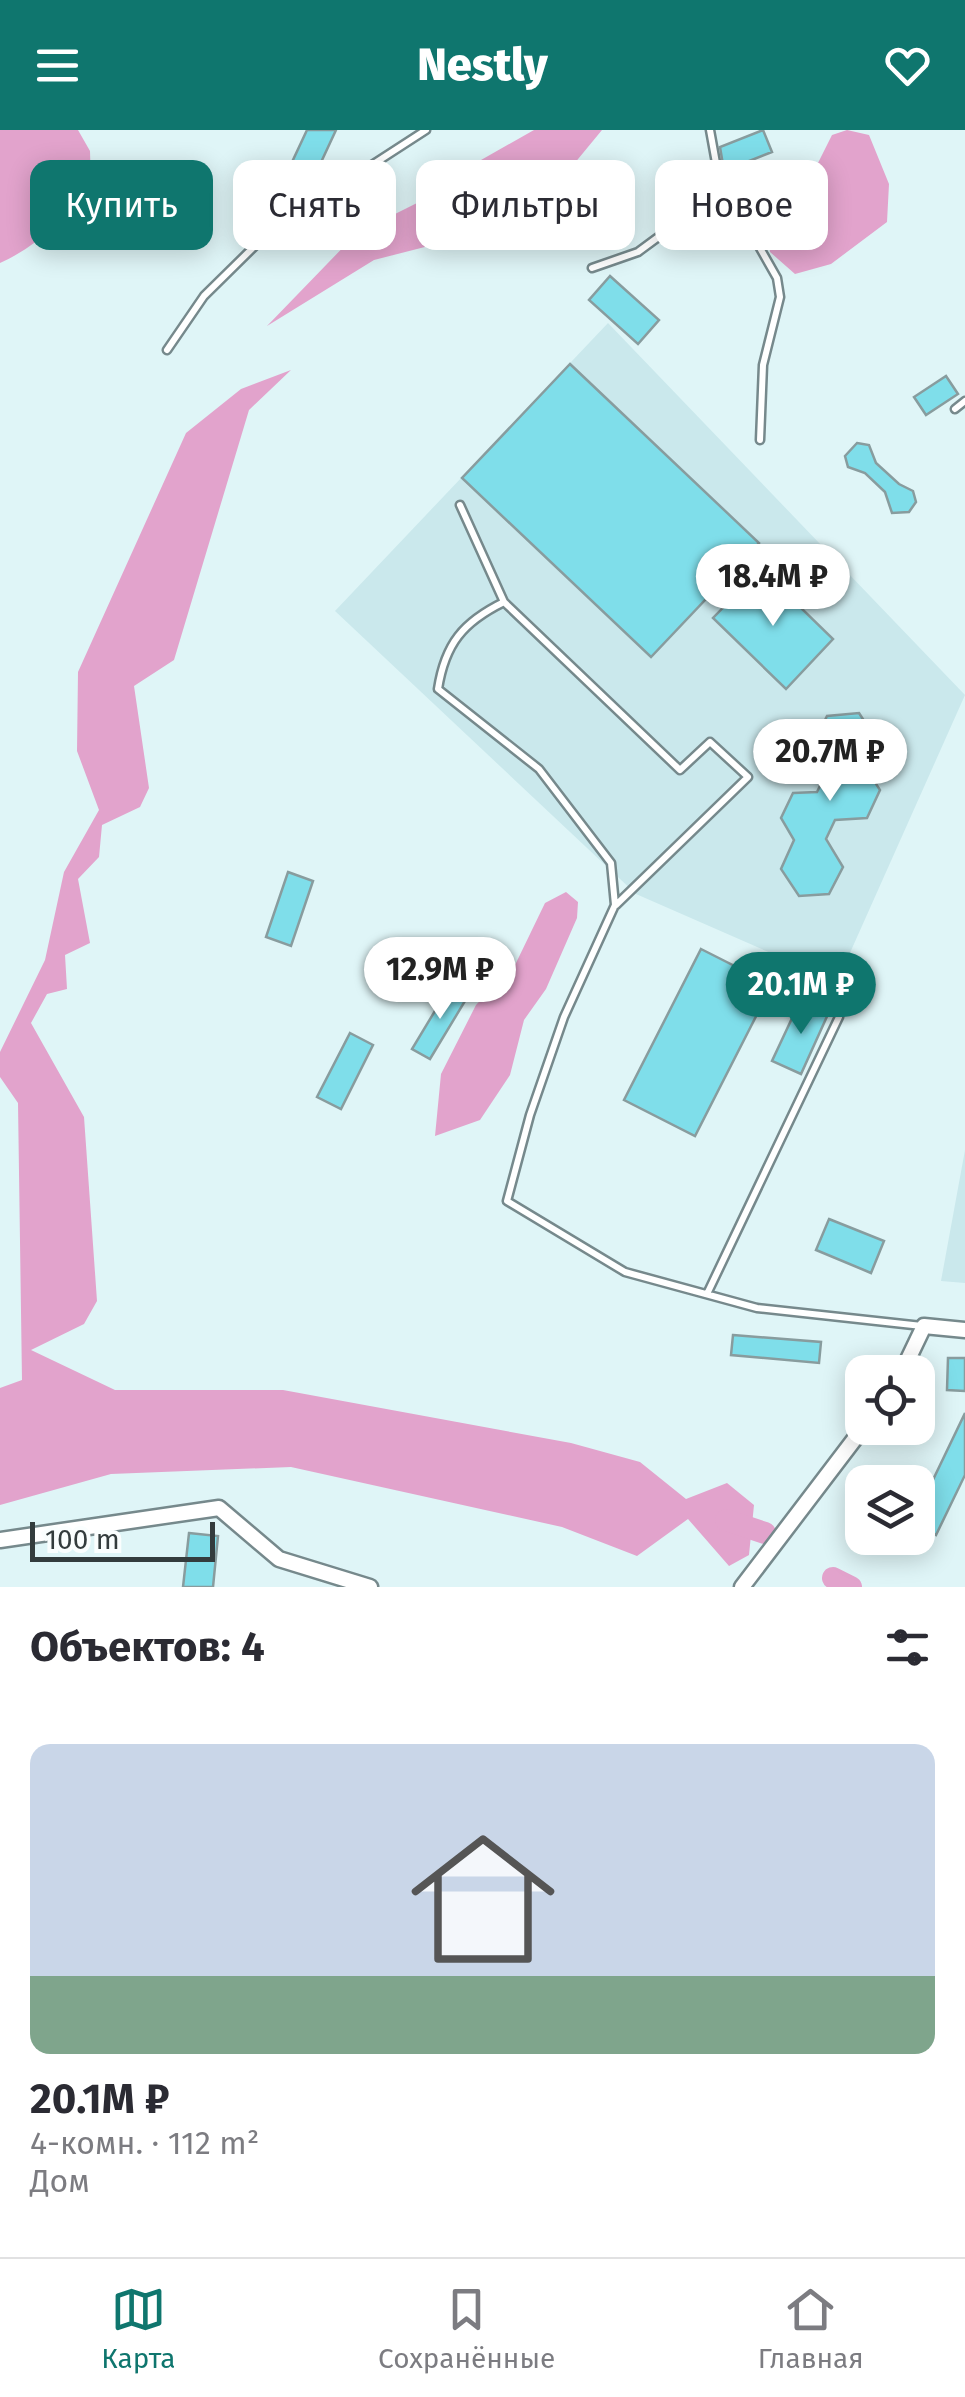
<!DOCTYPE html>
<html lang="ru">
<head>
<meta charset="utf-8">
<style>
  body { margin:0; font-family:"Fira Sans",sans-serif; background:#f2f2f3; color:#2b2b33; height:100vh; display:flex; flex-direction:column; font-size:38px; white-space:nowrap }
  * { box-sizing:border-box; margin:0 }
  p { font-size:32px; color:#7c7c81 }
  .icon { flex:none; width:55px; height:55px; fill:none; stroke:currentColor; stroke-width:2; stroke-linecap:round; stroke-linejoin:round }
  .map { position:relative; height:1457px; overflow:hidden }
  .side { display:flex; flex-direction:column; background:#fff; flex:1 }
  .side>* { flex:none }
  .banner { position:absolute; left:30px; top:30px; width:905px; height:90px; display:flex; gap:20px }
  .fabs { position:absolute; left:845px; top:1225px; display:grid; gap:20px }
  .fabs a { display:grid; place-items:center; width:90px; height:90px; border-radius:20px; background:#fff; box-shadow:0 5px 25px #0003; font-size:50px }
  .scale { position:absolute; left:30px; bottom:25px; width:185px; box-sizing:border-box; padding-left:10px; border:5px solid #333c3d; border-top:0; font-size:28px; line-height:35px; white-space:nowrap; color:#333c3d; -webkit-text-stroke:8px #fafefe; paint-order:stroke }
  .price { position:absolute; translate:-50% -85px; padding:0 22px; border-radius:35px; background:#fff; color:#222; font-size:32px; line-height:65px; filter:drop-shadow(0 2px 5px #0008) }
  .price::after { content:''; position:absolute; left:50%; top:60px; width:30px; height:22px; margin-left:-15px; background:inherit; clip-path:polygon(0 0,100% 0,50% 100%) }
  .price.current { background:#0f766e; color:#fff }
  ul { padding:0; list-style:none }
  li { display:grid; align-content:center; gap:20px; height:530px; padding:0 30px }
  li span { display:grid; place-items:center; height:310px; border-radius:20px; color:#555 }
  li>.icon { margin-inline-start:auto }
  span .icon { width:180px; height:180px; fill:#fffc; stroke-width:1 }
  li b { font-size:42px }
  h2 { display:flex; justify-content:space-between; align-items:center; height:120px; padding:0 30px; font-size:42px }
  .pill { padding:0 35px; border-radius:20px; background:#fff; box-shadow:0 5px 25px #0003; font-size:35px; line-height:90px }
  .pill.current { background:#0f766e; color:#fff }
  header { display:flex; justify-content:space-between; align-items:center; height:130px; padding:0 30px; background:#0f766e; color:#fff; font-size:45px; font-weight:800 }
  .tab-bar { display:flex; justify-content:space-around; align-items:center; height:140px; border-top:2px solid #e1e1e2; background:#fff; font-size:28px; color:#7c7c81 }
  .tab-bar a { display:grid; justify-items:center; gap:5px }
  .tab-bar .current { color:#0f766e }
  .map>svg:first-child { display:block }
  .built { fill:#cae8ec }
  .water { fill:#e2a3cc }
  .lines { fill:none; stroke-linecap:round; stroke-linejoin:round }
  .river { stroke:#e2a3cc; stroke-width:22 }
  .building { fill:#7fdeea; stroke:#889c9e; stroke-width:2.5 }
  .service-casing { stroke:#76898c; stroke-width:11 }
  .minor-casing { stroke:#76898c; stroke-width:19 }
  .service { stroke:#fff; stroke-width:6 }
  .minor { stroke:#fff; stroke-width:14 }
</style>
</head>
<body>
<header><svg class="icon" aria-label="menu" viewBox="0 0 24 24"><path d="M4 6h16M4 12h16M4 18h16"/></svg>Nestly<svg class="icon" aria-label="heart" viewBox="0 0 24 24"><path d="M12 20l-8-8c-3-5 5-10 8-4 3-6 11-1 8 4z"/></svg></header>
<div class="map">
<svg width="965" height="1457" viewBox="0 0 965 1457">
  <rect width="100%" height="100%" fill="#dff5f7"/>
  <path class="built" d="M608,193L965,565L837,852L636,764L335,481Z
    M965,1020V1153L941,1151Z"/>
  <path class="water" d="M0,0H78L90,21L91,56C65,88 38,116 0,133Z
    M534,0H602L569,40L528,54L503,76L482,78L468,71L461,52L474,34Z
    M847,0L869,5L889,54L887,92L831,134L795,144L770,122L768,98L802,65L832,5Z
    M421,71L451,77L464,99L460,108L374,130L267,196L357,103Z
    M291,240L249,280L174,530L134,556L149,658L140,677L102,695L99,727L78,749L90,813L65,825L67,859L47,864L31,893L84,987L97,1171L84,1194L31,1220L115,1260H283L571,1313L640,1332L686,1369L727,1353L754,1375L749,1425L729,1436L688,1389L637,1426L562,1397L291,1337L111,1344L0,1375V1258L22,1250L18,973L0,947V922L45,830L64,742L99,680L77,621L78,542L186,303L241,259Z
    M566,762L578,772L577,788L546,859L524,890L510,945L480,990L435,1006L441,944L476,875L516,833L545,773Z"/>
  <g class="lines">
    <path class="river" d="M726,1390L765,1403
      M833,1448L851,1457"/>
  </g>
  <path class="building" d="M307,0H336L303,71L279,60Z
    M763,0L772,22L724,41L720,17Z
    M610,146L659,190L638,214L589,170Z
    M570,234L759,413L651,527L462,348Z
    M946,246L958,264L926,285L914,267Z
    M857,313L869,315L876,333L899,354L913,361L916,372L909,382L892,383L885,362L865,343L848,337L845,326Z
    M761,439L833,509L786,559L713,488Z
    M859,583L877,611L864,635L880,660L867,688L835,690L826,709L843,737L829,764L799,766L781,739L794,710L781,688L793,663L817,662L828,639L813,615L827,586Z
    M288,742L313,751L291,816L266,807Z
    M701,819L772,855L695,1006L624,970Z
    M450,856L468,866L430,929L412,919Z
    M801,869L829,882L801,944L772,931Z
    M350,903L373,915L341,979L317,967Z
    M829,1089L884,1111L871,1143L816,1120Z
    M733,1205L821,1212L819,1233L731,1225Z
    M948,1228H965V1261L947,1260Z
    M965,1283V1345L936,1405L918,1396V1381Z
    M189,1403L218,1406L213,1457H183Z"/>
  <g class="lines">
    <defs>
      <path id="service" d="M710,0L718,44L777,148L780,167L763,235L760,310
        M592,138L638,122L726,57
        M167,220L204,166L270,101L426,0
        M955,279L965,271
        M460,375L504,472C463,492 445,514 438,559L539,639L611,733L615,775L564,887L530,985L507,1071L625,1142L757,1178L922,1196
        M504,472L680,640L710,612L748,647L616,775
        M707,1164L839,887"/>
      <path id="minor" d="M902,1242L924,1196L965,1200
        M0,1410L219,1378L279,1429L370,1457
        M742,1457L863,1298"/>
    </defs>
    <use href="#service" class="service-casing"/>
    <use href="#minor" class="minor-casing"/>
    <use href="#service" class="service"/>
    <use href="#minor" class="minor"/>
  </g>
</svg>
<div class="fabs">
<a><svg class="icon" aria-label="locate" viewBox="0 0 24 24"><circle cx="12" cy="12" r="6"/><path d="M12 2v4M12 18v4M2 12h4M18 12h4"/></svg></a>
<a><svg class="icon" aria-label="layers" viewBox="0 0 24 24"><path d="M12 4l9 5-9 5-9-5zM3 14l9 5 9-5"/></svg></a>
</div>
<div class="scale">100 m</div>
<b class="price" style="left:773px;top:499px">18.4M ₽</b>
<b class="price" style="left:830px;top:674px">20.7M ₽</b>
<b class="price" style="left:440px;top:892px">12.9M ₽</b>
<b class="price current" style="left:801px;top:907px">20.1M ₽</b>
<div class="banner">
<a class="pill current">Купить</a>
<a class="pill">Снять</a>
<a class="pill">Фильтры</a>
<a class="pill">Новое</a>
</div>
</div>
<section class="side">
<h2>Объектов: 4<svg class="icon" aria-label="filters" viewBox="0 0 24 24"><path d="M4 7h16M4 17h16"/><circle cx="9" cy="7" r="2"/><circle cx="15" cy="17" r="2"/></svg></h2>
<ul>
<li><span style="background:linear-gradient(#c9d6e8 75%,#7fa58c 0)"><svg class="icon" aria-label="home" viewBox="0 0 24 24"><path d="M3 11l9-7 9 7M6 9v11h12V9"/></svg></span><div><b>20.1M ₽</b><p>4-комн. · 112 m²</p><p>Дом</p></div></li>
</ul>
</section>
<nav class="tab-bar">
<a class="current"><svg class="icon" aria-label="map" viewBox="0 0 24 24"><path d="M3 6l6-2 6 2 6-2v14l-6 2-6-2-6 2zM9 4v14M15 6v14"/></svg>Карта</a>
<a><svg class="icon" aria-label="saved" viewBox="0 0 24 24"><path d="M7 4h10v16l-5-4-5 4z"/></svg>Сохранённые</a>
<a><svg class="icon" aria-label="home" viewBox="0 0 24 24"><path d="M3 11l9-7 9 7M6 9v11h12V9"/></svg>Главная</a>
</nav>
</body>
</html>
